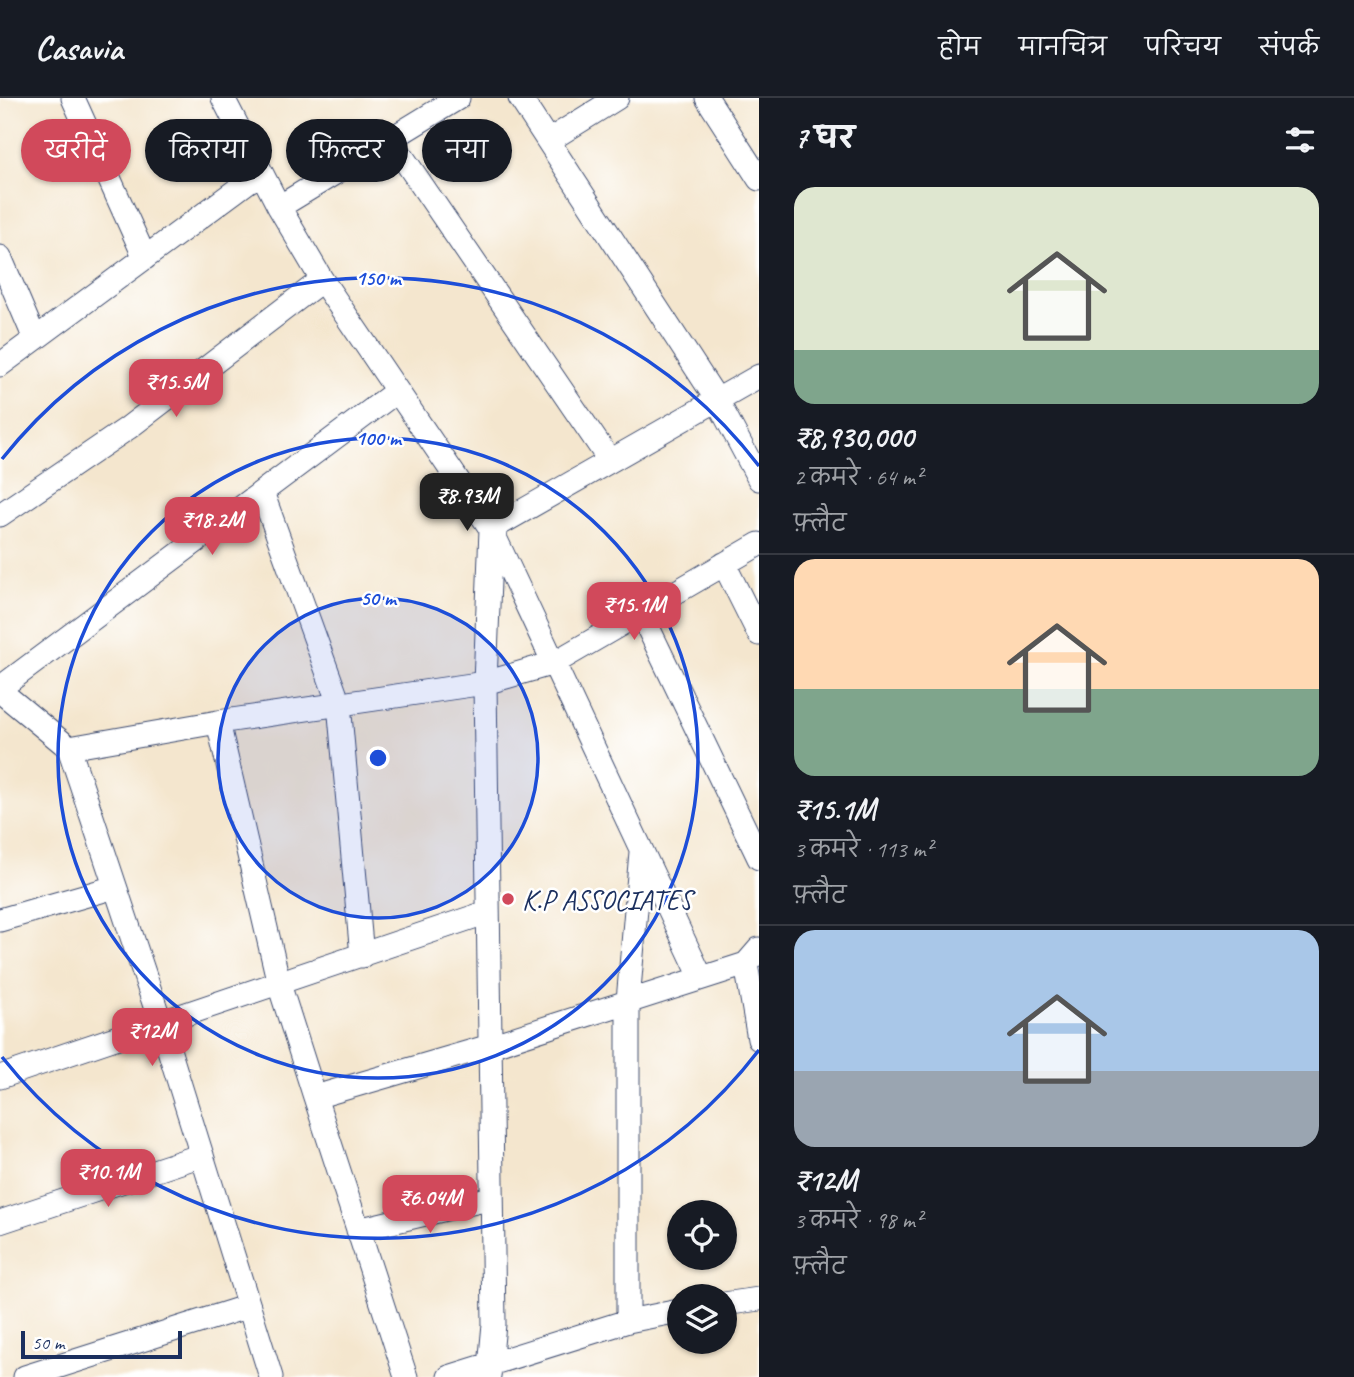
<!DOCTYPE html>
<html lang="hi">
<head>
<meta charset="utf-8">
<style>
  body { margin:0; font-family:Caveat,"Playpen Sans Deva",sans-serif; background:#20242c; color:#f1f3f6; height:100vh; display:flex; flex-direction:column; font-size:26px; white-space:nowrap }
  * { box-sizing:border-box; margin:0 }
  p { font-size:23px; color:#9ea1a6 }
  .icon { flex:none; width:38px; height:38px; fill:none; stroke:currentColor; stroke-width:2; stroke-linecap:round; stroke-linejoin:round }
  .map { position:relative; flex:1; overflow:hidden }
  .details { display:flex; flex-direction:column; background:#171b24; width:595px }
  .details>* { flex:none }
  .top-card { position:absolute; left:21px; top:21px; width:632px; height:63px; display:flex; gap:14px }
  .controls { position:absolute; left:667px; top:1102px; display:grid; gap:14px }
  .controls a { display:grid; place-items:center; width:70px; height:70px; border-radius:50%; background:#171b24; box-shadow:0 2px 5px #0004; font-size:35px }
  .scale { position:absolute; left:21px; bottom:18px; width:161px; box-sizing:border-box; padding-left:7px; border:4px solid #1b2f5e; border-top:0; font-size:19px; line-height:24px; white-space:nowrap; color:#1b2f5e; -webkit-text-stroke:5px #fff; paint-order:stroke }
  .price { position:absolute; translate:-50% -60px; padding:0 16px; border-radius:14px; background:#d1495b; color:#fff; font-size:23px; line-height:46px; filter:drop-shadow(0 2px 4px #0008) }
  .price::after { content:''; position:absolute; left:50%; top:42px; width:21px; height:16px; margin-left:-10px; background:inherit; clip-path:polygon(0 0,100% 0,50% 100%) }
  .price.current { background:#222; color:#fff }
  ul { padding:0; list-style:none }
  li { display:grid; align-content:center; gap:14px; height:371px; padding:0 35px }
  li+li { border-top:2px solid #363941 }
  li span { display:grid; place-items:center; height:217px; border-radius:21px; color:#555 }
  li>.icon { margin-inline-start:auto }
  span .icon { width:126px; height:126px; fill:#fffc; stroke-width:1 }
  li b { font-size:30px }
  h2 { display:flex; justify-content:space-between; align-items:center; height:84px; padding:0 35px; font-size:30px }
  .pill { padding:0 24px; border-radius:32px; background:#171b24; box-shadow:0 2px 5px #0004; font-size:24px; line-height:63px }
  .pill.current { background:#d1495b; color:#fff }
  header { display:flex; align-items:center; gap:42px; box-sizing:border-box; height:98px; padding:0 35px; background:#171b24; border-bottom:2px solid #363941 }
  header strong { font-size:33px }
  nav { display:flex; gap:38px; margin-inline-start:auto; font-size:24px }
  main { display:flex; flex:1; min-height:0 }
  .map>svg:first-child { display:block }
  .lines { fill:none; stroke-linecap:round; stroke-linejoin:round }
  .street-casing { stroke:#3c4a6f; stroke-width:25 }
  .street { stroke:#fff; stroke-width:23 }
  .ring { fill:none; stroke:#1d4ed8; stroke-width:3.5 }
  .poi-dot { fill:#d1495b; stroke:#fff; stroke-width:2.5 }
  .labels { text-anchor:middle; stroke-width:5; stroke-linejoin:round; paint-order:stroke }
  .poi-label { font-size:28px; fill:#1b2f5e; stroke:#fff; text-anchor:start }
  .centre { fill:#1d4ed8; stroke:#fff; stroke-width:3.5 }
  .ring-label { font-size:21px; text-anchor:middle; font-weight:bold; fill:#1d4ed8; stroke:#fff; stroke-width:5; stroke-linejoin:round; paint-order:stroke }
</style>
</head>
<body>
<header>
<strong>Casavia</strong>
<nav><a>होम</a><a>मानचित्र</a><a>परिचय</a><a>संपर्क</a></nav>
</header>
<main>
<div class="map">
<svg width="759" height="1279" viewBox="0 0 759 1279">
  <rect width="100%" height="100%" fill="#fff"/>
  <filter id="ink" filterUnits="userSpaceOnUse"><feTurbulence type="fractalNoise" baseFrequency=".0143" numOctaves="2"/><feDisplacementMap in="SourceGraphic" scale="14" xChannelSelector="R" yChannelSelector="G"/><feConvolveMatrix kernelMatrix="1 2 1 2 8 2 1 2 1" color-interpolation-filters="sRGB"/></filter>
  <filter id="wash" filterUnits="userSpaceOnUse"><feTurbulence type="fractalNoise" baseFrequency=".00686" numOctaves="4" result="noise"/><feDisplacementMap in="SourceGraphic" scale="28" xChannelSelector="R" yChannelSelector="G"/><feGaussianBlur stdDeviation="1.57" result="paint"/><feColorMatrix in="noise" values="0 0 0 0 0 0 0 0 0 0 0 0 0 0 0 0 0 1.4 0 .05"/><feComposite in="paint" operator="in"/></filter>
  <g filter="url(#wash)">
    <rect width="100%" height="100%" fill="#f4e6ce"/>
  </g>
  <g filter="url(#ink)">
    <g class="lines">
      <defs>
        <path id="street" d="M73,0L145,160
          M223,0L279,109L322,182L491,431L701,879
          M520,0L717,302L759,381
          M707,0L759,81
          M391,42L610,363
          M548,43L617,0
          M279,109L458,0
          M0,159L35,241
          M0,267L261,74
          M262,394L339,606L362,858
          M0,417L128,330L322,182
          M724,466L759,536
          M641,515L759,760
          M0,590L397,293
          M0,593L69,650L218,624
          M69,650L161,926L271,1279
          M0,822L115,789
          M746,866L759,941
          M0,979L488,814
          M315,999L279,886L218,624L485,585L554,565L759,446
          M0,1124L202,1057
          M358,1132L492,1100
          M724,1206L759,1201
          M628,1223V903L641,754
          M25,1279L249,1208
          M406,1279L315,999L490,948L746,866L759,851
          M449,1279L628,1223L679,1213
          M489,1279L494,1226L485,585L491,431L759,278"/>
      </defs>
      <use href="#street" class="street-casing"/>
      <use href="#street" class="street"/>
    </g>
  </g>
  <circle cx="378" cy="660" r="160" fill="#1d4ed8" fill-opacity=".12"/>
  <g class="ring">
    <circle cx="378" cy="660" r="160"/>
    <circle cx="378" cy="660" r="320"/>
    <path d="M759 952A480 480 0 0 1 2 959M2 361A480 480 0 0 1 759 368"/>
  </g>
  <circle class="poi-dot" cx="508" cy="801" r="7"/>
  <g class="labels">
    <g class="poi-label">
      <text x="522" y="811">K.P ASSOCIATES</text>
    </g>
  </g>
  <circle cx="378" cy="660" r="10" class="centre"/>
  <g class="ring-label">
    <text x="378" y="187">150 m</text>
    <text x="378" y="347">100 m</text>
    <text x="378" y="507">50 m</text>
  </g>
</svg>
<div class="controls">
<a><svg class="icon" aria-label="locate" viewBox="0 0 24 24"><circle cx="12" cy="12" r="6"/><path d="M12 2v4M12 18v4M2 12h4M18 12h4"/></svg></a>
<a><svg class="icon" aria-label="layers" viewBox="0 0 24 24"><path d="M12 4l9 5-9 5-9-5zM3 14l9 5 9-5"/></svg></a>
</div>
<div class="scale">50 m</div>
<b class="price" style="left:176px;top:321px">₹15.5M</b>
<b class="price current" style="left:467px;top:435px">₹8.93M</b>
<b class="price" style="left:212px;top:459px">₹18.2M</b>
<b class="price" style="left:634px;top:544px">₹15.1M</b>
<b class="price" style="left:152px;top:970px">₹12M</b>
<b class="price" style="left:108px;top:1111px">₹10.1M</b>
<b class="price" style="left:430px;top:1137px">₹6.04M</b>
<div class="top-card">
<a class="pill current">खरीदें</a>
<a class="pill">किराया</a>
<a class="pill">फ़िल्टर</a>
<a class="pill">नया</a>
</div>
</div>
<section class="details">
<h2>7 घर<svg class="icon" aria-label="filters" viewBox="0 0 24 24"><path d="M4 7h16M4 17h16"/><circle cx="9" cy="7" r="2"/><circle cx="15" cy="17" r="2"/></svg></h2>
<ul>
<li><span style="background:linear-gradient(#dfe7d0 75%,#7fa58c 0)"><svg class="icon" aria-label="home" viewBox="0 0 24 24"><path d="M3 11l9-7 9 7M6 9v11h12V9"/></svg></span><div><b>₹8,930,000</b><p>2 कमरे · 64 m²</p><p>फ़्लैट</p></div></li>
<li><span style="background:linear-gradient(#ffd9b3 60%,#7fa58c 0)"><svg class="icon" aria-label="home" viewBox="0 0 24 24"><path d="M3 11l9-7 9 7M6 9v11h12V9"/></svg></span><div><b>₹15.1M</b><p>3 कमरे · 113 m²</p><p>फ़्लैट</p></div></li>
<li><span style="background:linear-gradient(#a9c7e8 65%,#9aa5b1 0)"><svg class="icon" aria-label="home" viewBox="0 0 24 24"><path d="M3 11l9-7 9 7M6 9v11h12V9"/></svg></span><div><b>₹12M</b><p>3 कमरे · 98 m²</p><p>फ़्लैट</p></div></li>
</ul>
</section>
</main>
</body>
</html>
